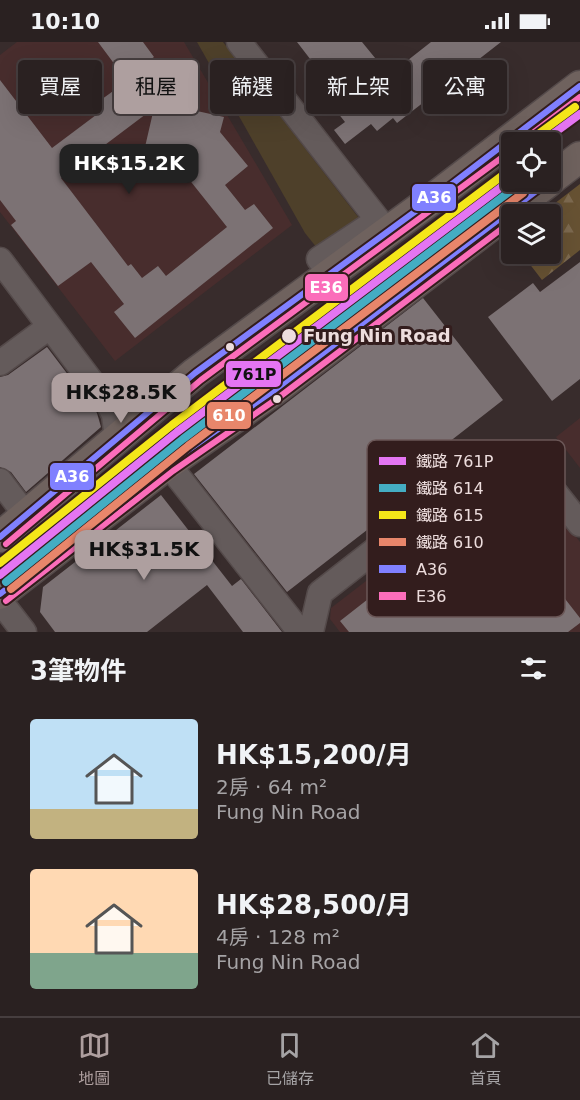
<!DOCTYPE html>
<html lang="zh-TW">
<head>
<meta charset="utf-8">
<style>
  body { margin:0; font-family:"DejaVu Sans","Noto Sans TC",sans-serif; background:#32292a; color:#f1f3f6; height:100vh; display:flex; flex-direction:column; font-size:22px; white-space:nowrap }
  * { box-sizing:border-box; margin:0 }
  p { font-size:20px; color:#a5a3a5 }
  .icon { flex:none; width:33px; height:33px; fill:none; stroke:currentColor; stroke-width:2; stroke-linecap:round; stroke-linejoin:round }
  .map { position:relative; height:590px; overflow:hidden }
  .sheet { display:flex; flex-direction:column; background:#2a2121; flex:1 }
  .sheet>* { flex:none }
  .hud { position:absolute; left:18px; top:18px; width:544px; height:54px; display:flex; gap:12px }
  .fabs { position:absolute; left:501px; top:90px; display:grid; gap:12px }
  .fabs a { display:grid; place-items:center; width:60px; height:60px; border-radius:6px; background:#2a2121; box-shadow:0 6px 24px #0002,0 0 0 2px #463e3f; font-size:30px }
  .price { position:absolute; translate:-50% -51px; padding:0 14px; border-radius:12px; background:#ae9f9f; color:#111; font-size:20px; line-height:39px; filter:drop-shadow(0 2px 3px #0008) }
  .price::after { content:''; position:absolute; left:50%; top:36px; width:18px; height:14px; margin-left:-9px; background:inherit; clip-path:polygon(0 0,100% 0,50% 100%) }
  .price.current { background:#222; color:#fff }
  ul { padding:0; list-style:none }
  li { display:flex; align-items:center; gap:18px; height:150px; padding:0 30px }
  li span { display:grid; place-items:center; flex:none; width:168px; height:120px; border-radius:6px; color:#555 }
  li>.icon { margin-inline-start:auto }
  span .icon { width:72px; height:72px; fill:#fffc; stroke-width:1 }
  li b { font-size:26px }
  h2 { display:flex; justify-content:space-between; align-items:center; height:72px; padding:0 30px; font-size:26px }
  .tag { padding:0 21px; border-radius:6px; background:#2a2121; box-shadow:0 6px 24px #0002,0 0 0 2px #463e3f; font-size:21px; line-height:54px }
  .tag.current { background:#ae9f9f; color:#111 }
  .status { display:flex; justify-content:space-between; align-items:center; height:42px; padding:0 30px; background:#2a2121; direction:ltr }
  .status svg { height:16px; fill:currentColor }
  .tab-bar { display:flex; justify-content:space-around; align-items:center; height:84px; border-top:2px solid #463e3f; background:#2a2121; font-size:16px; color:#a5a3a5 }
  .tab-bar a { display:grid; justify-items:center; gap:3px }
  .tab-bar .current { color:#ae9f9f }
  .map>svg:first-child { display:block }
  .built { fill:#482d2d }
  .forest { fill:url(#forest-firs) }
  .garden { fill:#4e402a }
  .building { fill:#7c7274; fill-rule:evenodd }
  .lines { fill:none; stroke-linecap:round; stroke-linejoin:round }
  .minor-casing { stroke:#544a4a; stroke-width:27 }
  .major-casing { stroke:#544a4a; stroke-width:33 }
  .minor { stroke:#645b5b; stroke-width:24 }
  .major { stroke:#6f625e; stroke-width:30 }
  .bus-1-casing { stroke:#331d1d; stroke-width:10 }
  .bus-2-casing { stroke:#331d1d; stroke-width:10 }
  .bus-1 { stroke:#8080ff; stroke-width:6 }
  .bus-2 { stroke:#fb6dba; stroke-width:6 }
  .rail-1-casing { stroke:#331d1d; stroke-width:12 }
  .rail-2-casing { stroke:#331d1d; stroke-width:12 }
  .rail-3-casing { stroke:#331d1d; stroke-width:12 }
  .rail-4-casing { stroke:#331d1d; stroke-width:12 }
  .rail-1 { stroke:#e475f2; stroke-width:8 }
  .rail-2 { stroke:#44adc3; stroke-width:8 }
  .rail-3 { stroke:#f4e619; stroke-width:8 }
  .rail-4 { stroke:#e8866b; stroke-width:8 }
  .stop-dot { fill:#eddddd; stroke:#331d1d; stroke-width:2 }
  .labels { text-anchor:middle; stroke-width:6; stroke-linejoin:round; paint-order:stroke }
  .stop-label { font-size:18px; font-weight:bold; fill:#eddddd; stroke:#331d1d; text-anchor:start }
  .key { fill:#331d1d; stroke:#6b5757; stroke-width:1.5 }
  .key-label { font-size:16px; fill:#eddddd }
  .line-badge { stroke:#331d1d; stroke-width:2 }
  .badge-label { font-size:16px; text-anchor:middle; font-weight:bold; fill:#fff }
  .pale-badge-label { font-size:16px; text-anchor:middle; font-weight:bold; fill:#111 }
</style>
</head>
<body>
<div class="status"><b>10:10</b><svg viewBox="0 0 49 12"><path d="M0 12V9h3v3zM5 12V6h3v6zM10 12V3h3v9zM15 12V0h3v12zM26 1h20v11H26zM47 4h2v5h-2z"/></svg></div>
<div class="map">
<svg width="580" height="590" viewBox="0 0 580 590">
  <defs>
    <pattern id="forest-firs" width="22" height="20" patternUnits="userSpaceOnUse" patternTransform="scale(1.5)"><rect width="22" height="20" fill="#675233"/><path d="M5 1l3.5 6h-7zM16 11l3.5 6h-7z" fill="#7d6a50"/></pattern>
  </defs>
  <rect width="100%" height="100%" fill="#382c2c"/>
  <path class="built" d="M17,0H184L292,183L115,319L0,170V13Z
    M580,376V426L556,395Z
    M505,432L530,435L580,500V590H340L330,577L331,566Z"/>
  <path class="forest" d="M580,142V208L542,238L522,212H550V172H541Z"/>
  <path class="garden" d="M197,0H223L362,180L321,211L305,191Z"/>
  <path class="building" d="M98,0H143L154,15L143,23L148,30L142,35L161,61L224,75L220,90L248,124L225,143L245,168L254,162L273,186L135,296L114,270L124,262L91,220L58,244L11,183L16,179L0,158V38L52,106L104,67L98,60L127,39ZM154,66L142,118L180,126L227,185L166,234L158,224L142,236L131,222L128,224L61,136Z
    M297,0H362L389,33L431,0H501L397,81L393,76L377,89L371,82L345,102L334,88L345,80L322,51L331,44Z
    M580,220V337L552,359L488,275L533,241L540,250Z
    M423,256L503,358L435,411L447,426L287,550L194,432Z
    M47,305L97,371L101,385L26,450L11,430L0,425V335L8,333Z
    M161,453L232,544L241,537L282,590H243L207,543L147,590H55L40,570L43,545Z
    M487,457L580,576V581L568,590H349L340,579L409,525L406,520Z"/>
  <g class="lines">
    <defs>
      <path id="minor" d="M239,0L378,178L319,217L330,230
        M0,218L109,363L114,373L117,396
        M0,321L41,291
        M97,347C118,361 135,364 159,360
        M168,422L300,590
        M0,439L19,464
        M0,559L24,590
        M311,590L320,551L466,437L494,419L512,414L524,418L538,429L580,482"/>
      <path id="major" d="M550,138L580,115
        M0,495L195,331L439,152L580,44
        M0,552L168,422L273,349L548,140"/>
    </defs>
    <use href="#minor" class="minor-casing"/>
    <use href="#major" class="major-casing"/>
    <use href="#minor" class="minor"/>
    <use href="#major" class="major"/>
    <defs>
      <path id="bus-1" d="M0,495L195,331L439,152L580,44
        M0,552L168,422L273,349L548,140"/>
      <path id="bus-2" d="M521,100L580,55
        M6,502L201,338L512,108
        M6,559L173,429L278,356L512,179"/>
    </defs>
    <use href="#bus-1" class="bus-1-casing"/>
    <use href="#bus-2" class="bus-2-casing"/>
    <use href="#bus-1" class="bus-1"/>
    <use href="#bus-2" class="bus-2"/>
    <defs>
      <path id="rail-1" d="M542,100L580,72
        M0,533L177,390L512,137"/>
      <path id="rail-2" d="M6,540L183,397L517,144"/>
      <path id="rail-3" d="M537,93L575,65
        M0,521L172,383L507,130"/>
      <path id="rail-4" d="M11,547L188,404L523,151"/>
    </defs>
    <use href="#rail-1" class="rail-1-casing"/>
    <use href="#rail-2" class="rail-2-casing"/>
    <use href="#rail-3" class="rail-3-casing"/>
    <use href="#rail-4" class="rail-4-casing"/>
    <use href="#rail-1" class="rail-1"/>
    <use href="#rail-2" class="rail-2"/>
    <use href="#rail-3" class="rail-3"/>
    <use href="#rail-4" class="rail-4"/>
  </g>
  <g class="stop-dot">
    <circle cx="289" cy="294" r="8"/>
    <circle cx="230" cy="305" r="5"/>
    <circle cx="277" cy="357" r="5"/>
  </g>
  <g class="labels">
    <g class="stop-label">
      <text x="303" y="300">Fung Nin Road</text>
    </g>
  </g>
  <rect x="367" y="398" width="198" height="177" rx="9" class="key"/>
  <rect x="379" y="415" width="27" height="8" fill="#e475f2"/>
  <rect x="379" y="442" width="27" height="8" fill="#44adc3"/>
  <rect x="379" y="469" width="27" height="8" fill="#f4e619"/>
  <rect x="379" y="496" width="27" height="8" fill="#e8866b"/>
  <rect x="379" y="523" width="27" height="8" fill="#8080ff"/>
  <rect x="379" y="550" width="27" height="8" fill="#fb6dba"/>
  <g class="key-label">
    <text x="416" y="425">鐵路 761P</text>
    <text x="416" y="452">鐵路 614</text>
    <text x="416" y="479">鐵路 615</text>
    <text x="416" y="506">鐵路 610</text>
    <text x="416" y="533">A36</text>
    <text x="416" y="560">E36</text>
  </g>
  <g class="line-badge">
    <rect x="411" y="141" width="46" height="29" rx="6" fill="#8080ff"/>
    <rect x="304" y="231" width="45" height="29" rx="6" fill="#fb6dba"/>
    <rect x="225" y="318" width="57" height="28" rx="6" fill="#e475f2"/>
    <rect x="206" y="359" width="46" height="29" rx="6" fill="#e8866b"/>
    <rect x="49" y="420" width="46" height="29" rx="6" fill="#8080ff"/>
  </g>
  <g class="badge-label">
    <text x="434" y="161">A36</text>
    <text x="326" y="251">E36</text>
    <text x="229" y="379">610</text>
    <text x="72" y="440">A36</text>
  </g>
  <g class="pale-badge-label">
    <text x="254" y="338">761P</text>
  </g>
</svg>
<div class="fabs">
<a><svg class="icon" aria-label="locate" viewBox="0 0 24 24"><circle cx="12" cy="12" r="6"/><path d="M12 2v4M12 18v4M2 12h4M18 12h4"/></svg></a>
<a><svg class="icon" aria-label="layers" viewBox="0 0 24 24"><path d="M12 4l9 5-9 5-9-5zM3 14l9 5 9-5"/></svg></a>
</div>
<b class="price current" style="left:129px;top:153px">HK$15.2K</b>
<b class="price" style="left:121px;top:382px">HK$28.5K</b>
<b class="price" style="left:144px;top:539px">HK$31.5K</b>
<div class="hud">
<a class="tag">買屋</a>
<a class="tag current">租屋</a>
<a class="tag">篩選</a>
<a class="tag">新上架</a>
<a class="tag">公寓</a>
</div>
</div>
<section class="sheet">
<h2>3筆物件<svg class="icon" aria-label="filters" viewBox="0 0 24 24"><path d="M4 7h16M4 17h16"/><circle cx="9" cy="7" r="2"/><circle cx="15" cy="17" r="2"/></svg></h2>
<ul>
<li><span style="background:linear-gradient(#bfe0f5 75%,#c2b280 0)"><svg class="icon" aria-label="home" viewBox="0 0 24 24"><path d="M3 11l9-7 9 7M6 9v11h12V9"/></svg></span><div><b>HK$15,200/月</b><p>2房 · 64 m²</p><p>Fung Nin Road</p></div></li>
<li><span style="background:linear-gradient(#ffd9b3 70%,#7fa58c 0)"><svg class="icon" aria-label="home" viewBox="0 0 24 24"><path d="M3 11l9-7 9 7M6 9v11h12V9"/></svg></span><div><b>HK$28,500/月</b><p>4房 · 128 m²</p><p>Fung Nin Road</p></div></li>
</ul>
</section>
<nav class="tab-bar">
<a class="current"><svg class="icon" aria-label="map" viewBox="0 0 24 24"><path d="M3 6l6-2 6 2 6-2v14l-6 2-6-2-6 2zM9 4v14M15 6v14"/></svg>地圖</a>
<a><svg class="icon" aria-label="saved" viewBox="0 0 24 24"><path d="M7 4h10v16l-5-4-5 4z"/></svg>已儲存</a>
<a><svg class="icon" aria-label="home" viewBox="0 0 24 24"><path d="M3 11l9-7 9 7M6 9v11h12V9"/></svg>首頁</a>
</nav>
</body>
</html>
